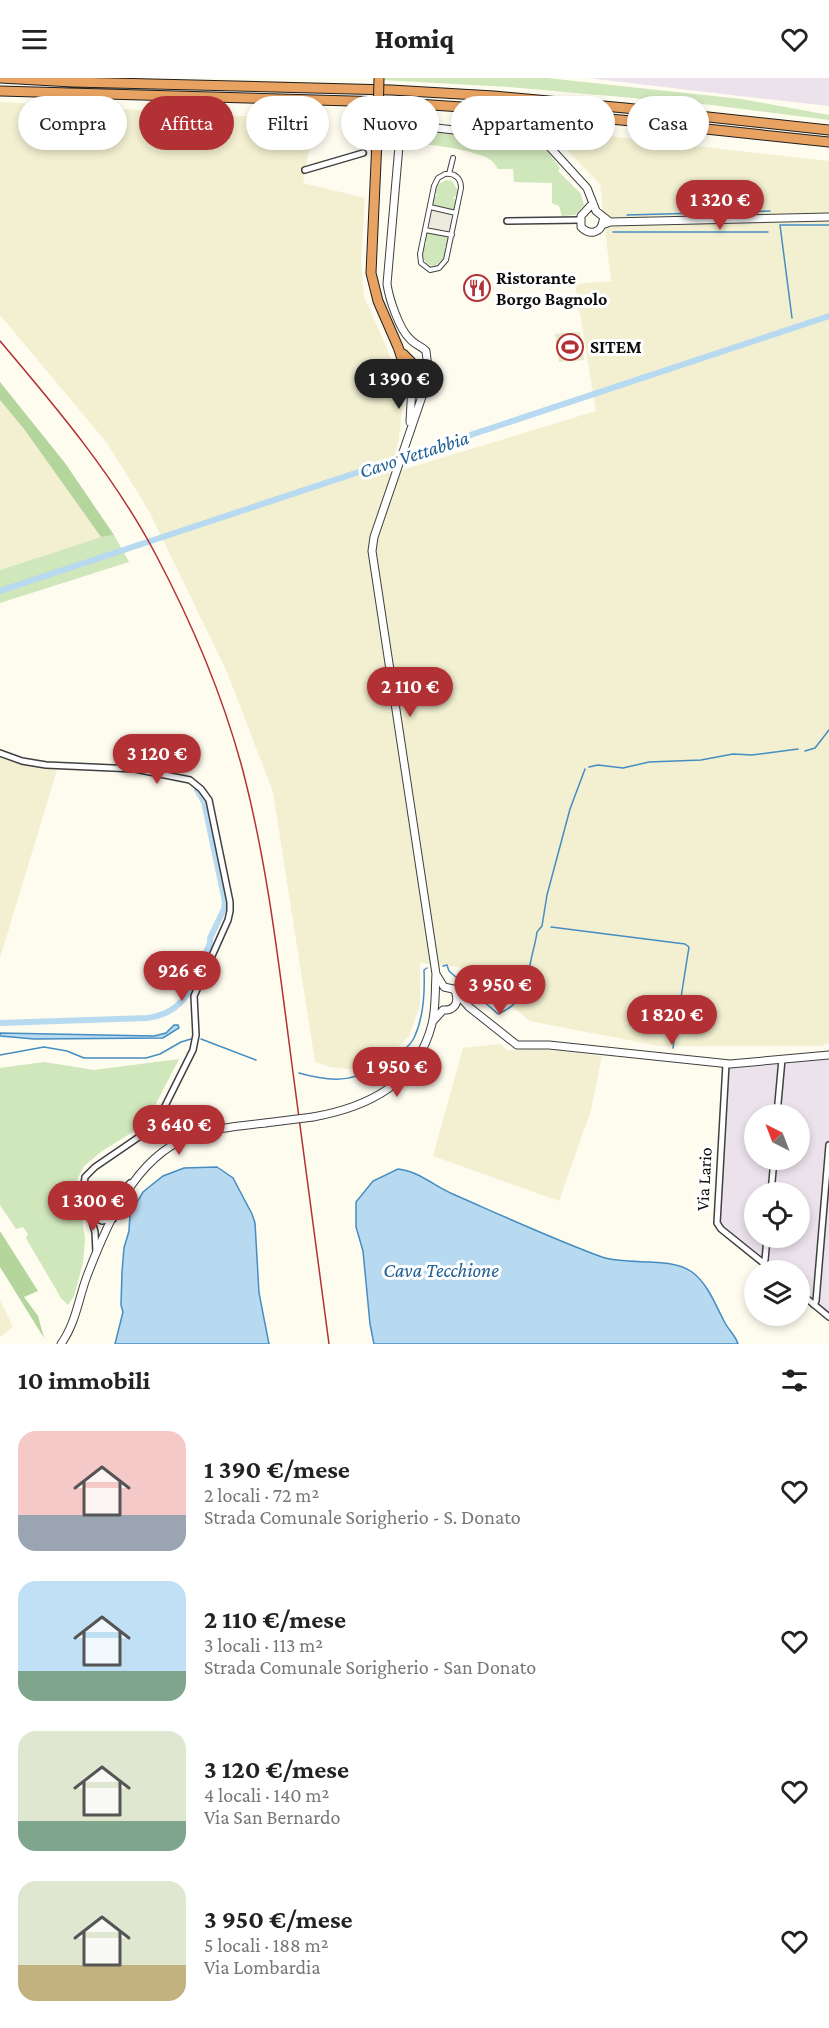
<!DOCTYPE html>
<html lang="it">
<head>
<meta charset="utf-8">
<style>
  body { margin:0; font-family:"Crimson Pro",serif; background:#f2f2f2; color:#222; height:100vh; display:flex; flex-direction:column; font-size:22px; white-space:nowrap }
  * { box-sizing:border-box; margin:0 }
  p { font-size:20px; color:#767676 }
  .icon { flex:none; width:33px; height:33px; fill:none; stroke:currentColor; stroke-width:2; stroke-linecap:round; stroke-linejoin:round }
  .map { position:relative; height:1266px; overflow:hidden }
  .side { display:flex; flex-direction:column; background:#fff; flex:1 }
  .side>* { flex:none }
  .top-card { position:absolute; left:18px; top:18px; width:794px; height:54px; display:flex; gap:12px }
  .needle { width:39px; rotate:318deg }
  .controls { position:absolute; left:744px; top:1026px; display:grid; gap:12px }
  .controls a { display:grid; place-items:center; width:66px; height:66px; border-radius:50%; background:#fff; box-shadow:0 3px 9px #0003; font-size:30px }
  .price { position:absolute; translate:-50% -51px; padding:0 14px; border-radius:21px; background:#b23134; color:#fff; font-size:20px; line-height:39px; filter:drop-shadow(0 2px 3px #0008) }
  .price::after { content:''; position:absolute; left:50%; top:36px; width:18px; height:14px; margin-left:-9px; background:inherit; clip-path:polygon(0 0,100% 0,50% 100%) }
  .price.active { background:#222; color:#fff }
  ul { padding:0; list-style:none }
  li { display:flex; align-items:center; gap:18px; height:150px; padding:0 18px }
  li span { display:grid; place-items:center; flex:none; width:168px; height:120px; border-radius:18px; color:#555 }
  li>.icon { margin-inline-start:auto }
  span .icon { width:72px; height:72px; fill:#fffc; stroke-width:1 }
  li b { font-size:26px }
  h2 { display:flex; justify-content:space-between; align-items:center; height:72px; padding:0 18px; font-size:26px }
  .pill { padding:0 21px; border-radius:27px; background:#fff; box-shadow:0 3px 9px #0003; font-size:21px; line-height:54px }
  .pill.active { background:#b23134; color:#fff }
  header { display:flex; justify-content:space-between; align-items:center; height:78px; padding:0 18px; background:#fff; font-size:27px; font-weight:800 }
  .map>svg:first-child { display:block }
  .industrial { fill:#ebe2eb; fill-rule:evenodd }
  .farmland { fill:#f2f0d1 }
  .green { fill:#d0e6bb }
  .forest { fill:#b4d59c }
  .pitch { fill:#e1edcc }
  .plaza { fill:#edeade }
  .water { fill:#b8daf1; stroke:#458dc2; stroke-width:1.5 }
  .lines { fill:none; stroke-linecap:round; stroke-linejoin:round }
  .stream { stroke:#458dc2; stroke-width:1.5 }
  .canal { stroke:#b8daf1; stroke-width:6 }
  .minor-tunnel { stroke:#dad7cd; stroke-width:5; stroke-dasharray:5 2.5; stroke-linecap:butt }
  .pedestrian-casing { stroke:#404040; stroke-width:6 }
  .minor-casing { stroke:#404040; stroke-width:8 }
  .tertiary-casing { stroke:#404040; stroke-width:9 }
  .motorway-casing { stroke:#1e1e1e; stroke-width:11 }
  .pedestrian { stroke:#fff; stroke-width:4 }
  .minor { stroke:#fff; stroke-width:5 }
  .tertiary { stroke:#fff; stroke-width:7 }
  .motorway { stroke:#e8a362; stroke-width:9 }
  .rail { stroke:#b23134; stroke-width:1.5 }
  .tertiary-bridge-casing { stroke:#404040; stroke-width:9; stroke-linecap:butt }
  .motorway-bridge-casing { stroke:#1e1e1e; stroke-width:11; stroke-linecap:butt }
  .tertiary-bridge { stroke:#fff; stroke-width:7 }
  .motorway-bridge { stroke:#e8a362; stroke-width:9 }
  .labels { text-anchor:middle; stroke-width:6; stroke-linejoin:round; paint-order:stroke }
  .poi-label { font-size:18px; font-weight:bold; fill:#0d0d0d; stroke:#fff; text-anchor:start }
  .street-label { font-size:18px; fill:#0d0d0d; stroke:#fff }
  .water-label { font-size:20px; font-style:italic; fill:#216095; stroke:#fff }
</style>
</head>
<body>
<header><svg class="icon" aria-label="menu" viewBox="0 0 24 24"><path d="M4 6h16M4 12h16M4 18h16"/></svg>Homiq<svg class="icon" aria-label="heart" viewBox="0 0 24 24"><path d="M12 20l-8-8c-3-5 5-10 8-4 3-6 11-1 8 4z"/></svg></header>
<div class="map">
<svg width="829" height="1266" viewBox="0 0 829 1266">
  <rect width="100%" height="100%" fill="#fefbef"/>
  <path class="industrial" d="M588,0H829V28L732,17Z
    M829,973V1237L800,1213V1192H773L721,1151L716,1139L726,986ZM754,1036H800V1082H754ZM754,1114H800V1160H754Z"/>
  <path class="farmland" d="M0,24L314,42L303,105L365,120L361,184L364,219L386,268L403,318L399,361L389,396L596,333L575,206L611,203L600,106L546,51L829,83V965L821,968H659L530,943L465,890L420,885V927L409,958L399,968L364,988L348,991L330,989L315,984L273,714L227,594L149,433L107,365L0,237Z
    M0,322L24,351L101,459L0,492Z
    M0,679L19,686L57,692L0,880Z
    M500,966L507,972L543,971L602,978L591,1032L559,1123L433,1078L463,970Z
    M0,1222L13,1249L0,1259Z"/>
  <path class="green" d="M383,0H547L741,21L829,37V42L712,27L509,9L383,2Z
    M419,51L480,58L527,59L542,66L560,90L558,93L581,116L584,127L575,137L562,138L559,128L552,125V105L514,104L513,91H498C496,88 494,85 492,83C480,72 421,64 404,66L410,55Z
    M446,102L452,103L457,111L460,112L458,120L455,118L453,120L457,123L455,134L431,129L433,118L438,117L434,114L436,108Z
    M426,153L451,157L448,168L444,169L447,172L445,182H442L435,188C429,188 424,185 423,178H421L424,167L427,166L424,162Z
    M114,457L129,484L0,525V492L101,459Z
    M179,981L148,1041L131,1055L102,1073L84,1088L77,1102L85,1161L83,1185L74,1218L68,1227L61,1220L26,1160L28,1156L23,1149L16,1151L0,1127V990L44,984L94,992Z"/>
  <path class="forest" d="M0,304L65,385L114,457L101,459L24,351L0,322Z
    M0,1153L38,1213L24,1219L38,1238L44,1260L0,1189Z"/>
  <path class="pitch" d="M580,254L584,282L559,284L555,256Z"/>
  <path class="plaza" d="M430,129L456,135L452,157L425,152Z"/>
  <path class="water" d="M174,947H178L179,950L163,960L34,961L0,958V955L154,958L166,955Z
    M217,1089L233,1100L252,1136L255,1145L259,1215L269,1266H115L123,1234L121,1227L122,1194L124,1170L129,1153L130,1136L143,1114L163,1098L184,1090Z
    M398,1091C419,1093 435,1109 455,1117C503,1138 553,1161 602,1179C629,1188 669,1178 692,1194C708,1206 715,1226 724,1243C728,1252 735,1256 738,1266H374L370,1246L363,1173L356,1149V1124L373,1103Z"/>
  <g class="lines">
    <path class="stream" d="M627,137L770,133
      M613,154H768
      M792,240L780,147H829
      M805,673L815,670L829,652
      M589,689L598,687L623,690L649,684L701,682L733,676L752,677L798,671
      M551,849L685,866L689,869L673,970
      M443,888L447,887L449,893L498,936C526,924 525,908 531,882C533,872 536,863 537,854L542,848L547,817L570,731L585,691
      M201,961L256,982
      M0,977L44,969L67,973L84,980H146L160,976L181,964L191,961
      M299,995C337,1006 358,1003 390,981C399,975 409,970 414,960C424,939 425,915 424,892L427,890"/>
    <path class="canal" d="M0,513L829,238
      M0,945L147,940C190,935 195,899 210,865V860L224,831L225,824L204,724L197,712"/>
    <path class="minor-tunnel" d="M363,75L388,68"/>
    <defs>
      <path id="pedestrian" d="M445,96C455,95 461,100 461,110L446,182L439,190L430,192L421,185L420,176L434,108L438,100Z
        M449,96L453,80
        M430,129L456,135
        M425,152L452,157"/>
      <path id="minor" d="M388,68H399
        M305,92L363,75
        M507,143L580,142
        M0,675L22,683L46,687L135,691L190,702L201,711L209,722L230,824V833L228,842L194,918L196,957L193,972L155,1048L95,1089L85,1099L83,1114L90,1137L102,1143L113,1141L109,1133L100,1126
        M726,986L717,1145L721,1151L772,1192
        M777,1036L782,981
        M771,1114L774,1082
        M84,1115C100,1135 117,1120 130,1105
        M90,1137L95,1154L96,1174
        M763,1185L765,1182L767,1160
        M800,1215L829,1239
        M814,1227L816,1223L829,1067"/>
      <path id="tertiary" d="M593,125L581,138V149C590,158 601,155 603,143
        M602,147L610,144L829,139
        M410,344L412,307
        M436,896L444,909L453,911L469,929L517,967H549L730,986L829,977
        M434,942L443,932C453,933 459,926 456,916
        M313,1039C369,1029 417,1005 432,946C436,931 435,911 436,896L372,473L374,459L429,298L426,273C421,268 414,266 410,261C399,251 389,220 387,206L399,68C403,58 408,50 419,48L480,55L521,54L535,57L546,65L587,110L596,133L610,144
        M61,1266C76,1245 78,1222 87,1198C107,1146 134,1080 189,1059C213,1050 240,1048 265,1045"/>
      <path id="motorway" d="M0,0L72,4L391,12L494,18L625,30L829,52
        M0,13L387,24L492,31L621,42L829,64
        M378,40L371,195L378,223L398,269L408,298
        M403,276L416,289"/>
    </defs>
    <use href="#pedestrian" class="pedestrian-casing"/>
    <use href="#minor" class="minor-casing"/>
    <use href="#tertiary" class="tertiary-casing"/>
    <use href="#motorway" class="motorway-casing"/>
    <use href="#pedestrian" class="pedestrian"/>
    <use href="#minor" class="minor"/>
    <use href="#tertiary" class="tertiary"/>
    <use href="#motorway" class="motorway"/>
    <path class="rail" d="M0,263C57,330 115,399 156,477C192,545 223,618 243,693C268,789 279,888 292,987C304,1080 316,1173 329,1266"/>
    <defs>
      <path id="tertiary-bridge" d="M265,1045L313,1039"/>
      <path id="motorway-bridge" d="M378,40L379,0"/>
    </defs>
    <use href="#tertiary-bridge" class="tertiary-bridge-casing"/>
    <use href="#motorway-bridge" class="motorway-bridge-casing"/>
    <use href="#tertiary-bridge" class="tertiary-bridge"/>
    <use href="#motorway-bridge" class="motorway-bridge"/>
  </g>
  <defs>
    <symbol id="restaurant-ring" viewBox="-11 -11 22 22"><circle r="9.5" fill="#fff" stroke="#b23134" stroke-width="1.5"/><path d="M-5-6h1v4h1v-4h1v4h1v-4h1v5L-1.5 .5V6h-2V.5L-5-1ZM5-6V6H3V1.5H1.5Q1.5-4 5-6Z" fill="#b23134"/></symbol>
    <symbol id="stadium-ring" viewBox="-11 -11 22 22"><circle r="9.5" fill="#fff" stroke="#b23134" stroke-width="1.5"/><path d="M0-5a6.5 5 0 1 0 0 10a6.5 5 0 1 0 0-10ZM-3.5-1.8h7v3.6h-7Z" fill="#b23134"/></symbol>
  </defs>
  <g fill-rule="evenodd">
    <use href="#restaurant-ring" x="462" y="195" width="30" height="30"/>
    <use href="#stadium-ring" x="555" y="254" width="30" height="30"/>
  </g>
  <g class="labels">
    <g class="poi-label">
      <text x="496" y="206">Ristorante<tspan x="496" dy="21">Borgo Bagnolo</tspan></text>
      <text x="590" y="275">SITEM</text>
    </g>
    <g class="street-label">
      <text transform="translate(704 1101) rotate(-87)" y="6">Via Lario</text>
    </g>
    <g class="water-label">
      <text transform="translate(414 376) rotate(-18)" y="7">Cavo Vettabbia</text>
      <text x="441" y="1199">Cava Tecchione</text>
    </g>
  </g>
</svg>
<div class="controls">
<a><svg class="needle" viewBox="-14 -14 28 28"><path d="M0-13l5 13h-10z" fill="#e53935"/><path d="M0 13l5-13h-10z" fill="#767676"/></svg></a>
<a><svg class="icon" aria-label="locate" viewBox="0 0 24 24"><circle cx="12" cy="12" r="6"/><path d="M12 2v4M12 18v4M2 12h4M18 12h4"/></svg></a>
<a><svg class="icon" aria-label="layers" viewBox="0 0 24 24"><path d="M12 4l9 5-9 5-9-5zM3 14l9 5 9-5"/></svg></a>
</div>
<b class="price" style="left:720px;top:153px">1 320 €</b>
<b class="price active" style="left:399px;top:332px">1 390 €</b>
<b class="price" style="left:410px;top:640px">2 110 €</b>
<b class="price" style="left:157px;top:707px">3 120 €</b>
<b class="price" style="left:182px;top:924px">926 €</b>
<b class="price" style="left:500px;top:938px">3 950 €</b>
<b class="price" style="left:672px;top:968px">1 820 €</b>
<b class="price" style="left:397px;top:1020px">1 950 €</b>
<b class="price" style="left:179px;top:1078px">3 640 €</b>
<b class="price" style="left:93px;top:1154px">1 300 €</b>
<div class="top-card">
<a class="pill">Compra</a>
<a class="pill active">Affitta</a>
<a class="pill">Filtri</a>
<a class="pill">Nuovo</a>
<a class="pill">Appartamento</a>
<a class="pill">Casa</a>
</div>
</div>
<section class="side">
<h2>10 immobili<svg class="icon" aria-label="filters" viewBox="0 0 24 24"><path d="M4 7h16M4 17h16"/><circle cx="9" cy="7" r="2"/><circle cx="15" cy="17" r="2"/></svg></h2>
<ul>
<li><span style="background:linear-gradient(#f6c9c9 70%,#9aa5b1 0)"><svg class="icon" aria-label="home" viewBox="0 0 24 24"><path d="M3 11l9-7 9 7M6 9v11h12V9"/></svg></span><div><b>1 390 €/mese</b><p>2 locali · 72 m²</p><p>Strada Comunale Sorigherio - S. Donato</p></div><svg class="icon" aria-label="heart" viewBox="0 0 24 24"><path d="M12 20l-8-8c-3-5 5-10 8-4 3-6 11-1 8 4z"/></svg></li>
<li><span style="background:linear-gradient(#bfe0f5 75%,#7fa58c 0)"><svg class="icon" aria-label="home" viewBox="0 0 24 24"><path d="M3 11l9-7 9 7M6 9v11h12V9"/></svg></span><div><b>2 110 €/mese</b><p>3 locali · 113 m²</p><p>Strada Comunale Sorigherio - San Donato</p></div><svg class="icon" aria-label="heart" viewBox="0 0 24 24"><path d="M12 20l-8-8c-3-5 5-10 8-4 3-6 11-1 8 4z"/></svg></li>
<li><span style="background:linear-gradient(#dfe7d0 75%,#7fa58c 0)"><svg class="icon" aria-label="home" viewBox="0 0 24 24"><path d="M3 11l9-7 9 7M6 9v11h12V9"/></svg></span><div><b>3 120 €/mese</b><p>4 locali · 140 m²</p><p>Via San Bernardo</p></div><svg class="icon" aria-label="heart" viewBox="0 0 24 24"><path d="M12 20l-8-8c-3-5 5-10 8-4 3-6 11-1 8 4z"/></svg></li>
<li><span style="background:linear-gradient(#dfe7d0 70%,#c2b280 0)"><svg class="icon" aria-label="home" viewBox="0 0 24 24"><path d="M3 11l9-7 9 7M6 9v11h12V9"/></svg></span><div><b>3 950 €/mese</b><p>5 locali · 188 m²</p><p>Via Lombardia</p></div><svg class="icon" aria-label="heart" viewBox="0 0 24 24"><path d="M12 20l-8-8c-3-5 5-10 8-4 3-6 11-1 8 4z"/></svg></li>
</ul>
</section>
</body>
</html>
